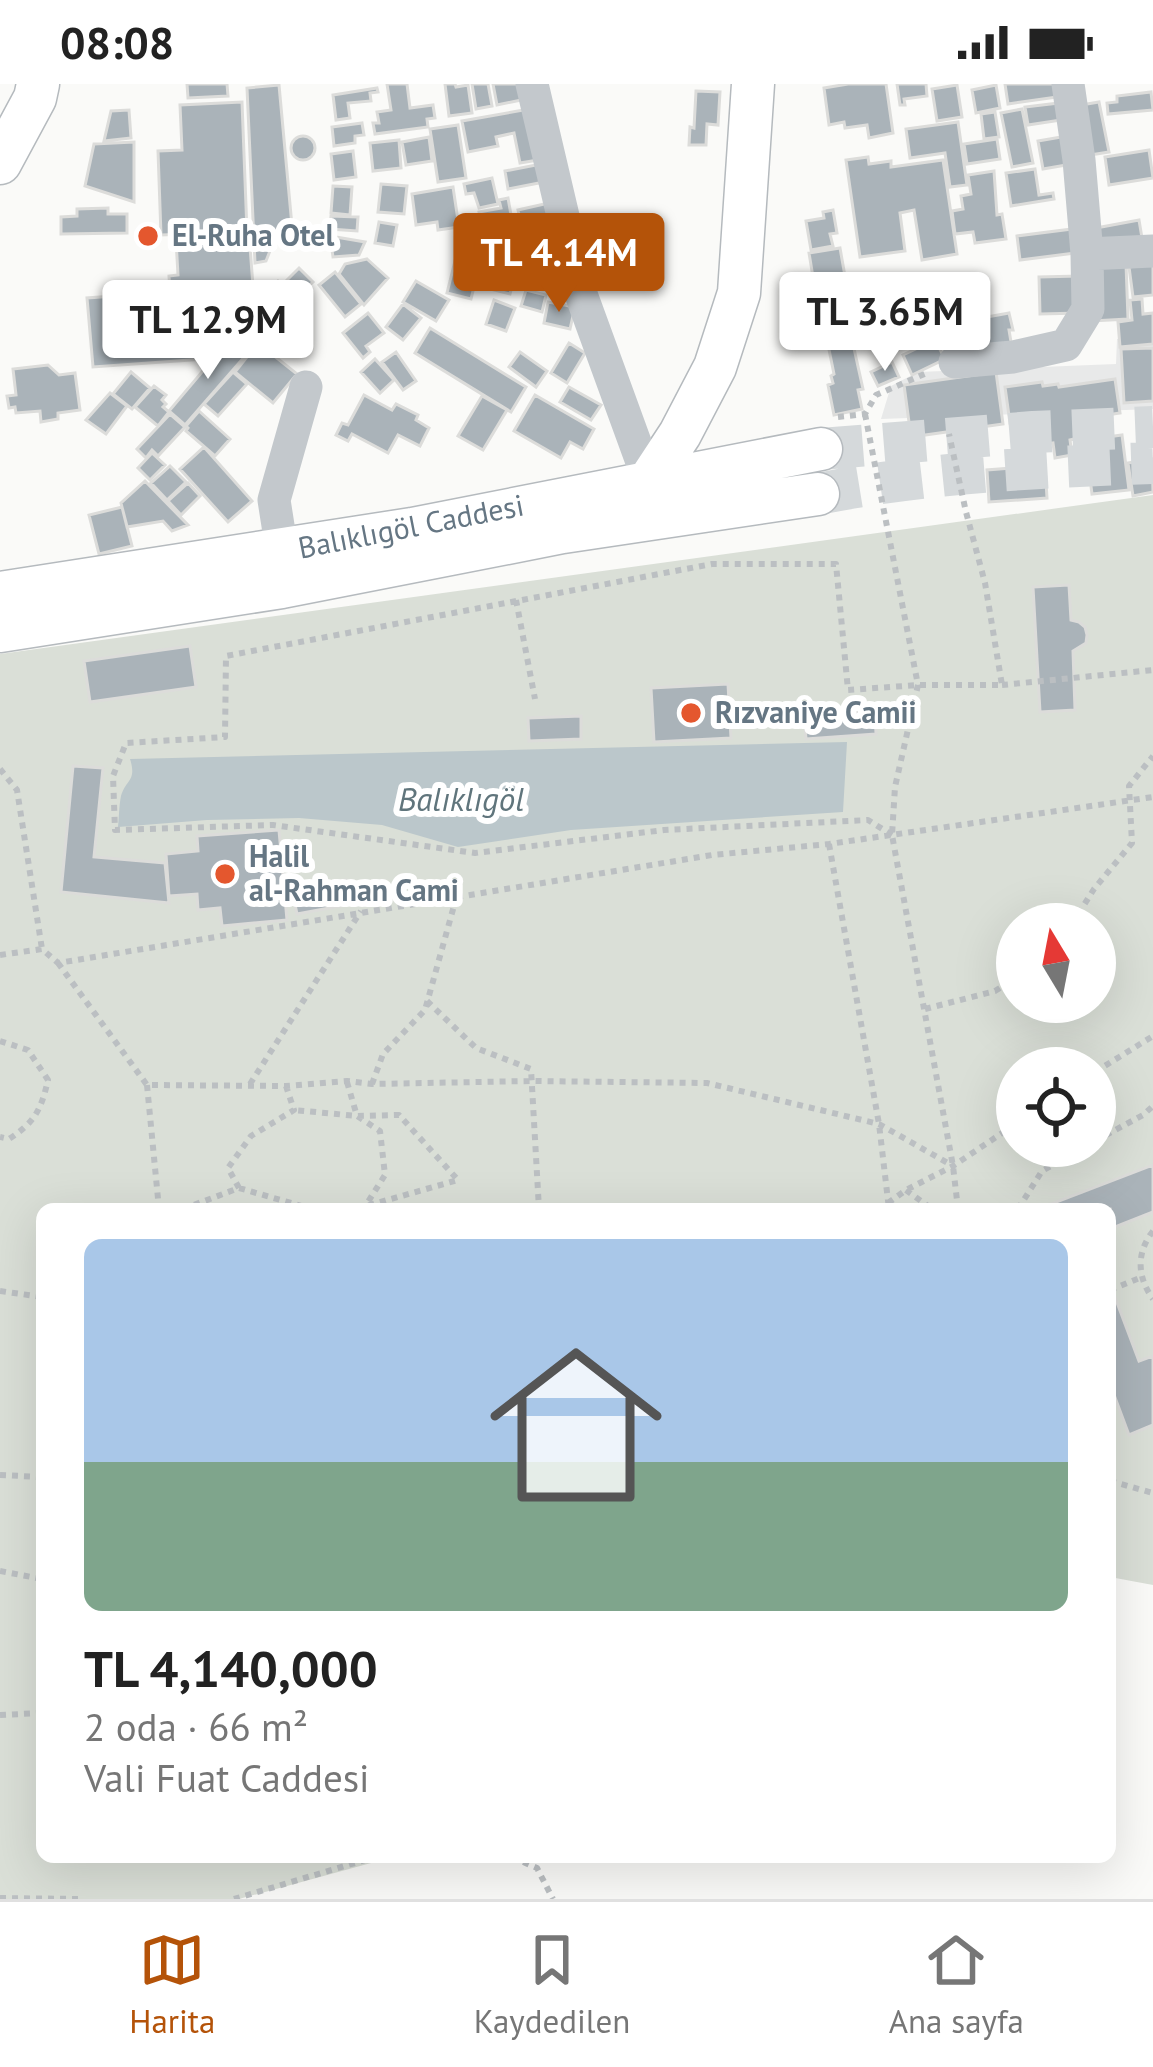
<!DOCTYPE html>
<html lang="tr">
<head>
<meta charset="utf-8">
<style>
  body { margin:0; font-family:"PT Sans",sans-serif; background:#f6f6f6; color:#222; height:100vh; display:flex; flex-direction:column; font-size:45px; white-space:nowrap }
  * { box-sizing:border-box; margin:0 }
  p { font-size:39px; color:#767676 }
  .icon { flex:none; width:66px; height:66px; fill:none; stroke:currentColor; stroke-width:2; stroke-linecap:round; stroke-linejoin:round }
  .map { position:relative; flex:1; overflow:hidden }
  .panel { position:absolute; left:36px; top:1119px; width:1080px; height:660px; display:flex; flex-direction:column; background:#fff; border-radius:18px; box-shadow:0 12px 48px #0002 }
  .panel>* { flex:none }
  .needle { width:78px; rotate:350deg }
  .tools { position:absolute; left:996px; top:819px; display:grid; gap:24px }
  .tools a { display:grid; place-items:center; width:120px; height:120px; border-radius:50%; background:#fff; box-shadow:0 12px 48px #0002; font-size:60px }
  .price { position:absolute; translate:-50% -102px; padding:0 27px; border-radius:12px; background:#fff; color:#222; font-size:39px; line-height:78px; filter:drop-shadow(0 3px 6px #0008) }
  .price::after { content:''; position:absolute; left:50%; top:72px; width:36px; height:27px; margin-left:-18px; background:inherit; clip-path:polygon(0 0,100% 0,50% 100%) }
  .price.current { background:#b45309; color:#fff }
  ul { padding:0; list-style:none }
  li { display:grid; align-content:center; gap:24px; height:636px; padding:0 48px }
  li+li { border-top:3px solid #e0e0e0 }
  li span { display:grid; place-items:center; height:372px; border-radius:18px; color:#555 }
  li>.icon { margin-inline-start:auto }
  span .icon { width:216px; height:216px; fill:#fffc; stroke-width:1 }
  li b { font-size:51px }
  .status { display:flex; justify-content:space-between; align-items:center; height:84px; padding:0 60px; background:#fff; direction:ltr }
  .status svg { height:33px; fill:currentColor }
  .tabs { display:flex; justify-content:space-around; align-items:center; height:168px; border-top:3px solid #e0e0e0; background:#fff; font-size:33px; color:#767676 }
  .tabs a { display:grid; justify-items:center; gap:6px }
  .tabs .current { color:#b45309 }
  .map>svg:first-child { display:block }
  .built { fill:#e8e9e9 }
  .green { fill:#dadfd7; fill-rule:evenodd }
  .water { fill:#bbc7cb }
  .building { fill:#aab3b9; stroke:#dcdcda; stroke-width:3 }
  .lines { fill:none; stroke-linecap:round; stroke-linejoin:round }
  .major-tunnel { stroke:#d5d9db; stroke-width:42; stroke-dasharray:42 21; stroke-linecap:butt }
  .major-casing { stroke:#b5babe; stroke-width:45 }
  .path { stroke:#bbbfc2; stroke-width:6; stroke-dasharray:6 6; stroke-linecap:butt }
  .minor { stroke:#c3c8cc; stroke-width:33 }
  .major { stroke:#fff; stroke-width:42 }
  .poi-dot { fill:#e4572e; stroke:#fff; stroke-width:4.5 }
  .labels { text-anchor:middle; stroke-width:12; stroke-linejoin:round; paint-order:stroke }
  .poi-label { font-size:30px; font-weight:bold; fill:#657683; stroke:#fff; text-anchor:start }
  .street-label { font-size:30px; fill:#657683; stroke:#fff }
  .water-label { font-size:33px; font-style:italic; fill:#60757c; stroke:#fff }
</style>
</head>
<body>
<div class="status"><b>08:08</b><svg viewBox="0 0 49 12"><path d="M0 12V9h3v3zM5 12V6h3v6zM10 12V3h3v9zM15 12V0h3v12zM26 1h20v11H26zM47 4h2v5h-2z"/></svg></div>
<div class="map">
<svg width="1153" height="1815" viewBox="0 0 1153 1815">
  <rect width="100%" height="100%" fill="#fafaf8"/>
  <path class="built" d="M1153,253V325L881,335L891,302L918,288L1116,280L1117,255Z"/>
  <path class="green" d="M1153,411V1501L1110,1493V1125H42V1773H393L239,1815H0V570ZM1017,840H1095V918H1017ZM1017,984H1095V1062H1017Z"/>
  <path class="water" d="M847,658L843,728L571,746L458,763L382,741L299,734L207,736L118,743C119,734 119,722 121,712C126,695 137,697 130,675Z"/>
  <path class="building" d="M187,0H227L228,12L188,14Z
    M387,0H407L410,24L433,21L435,34L427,35L428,43L375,50L373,39H379L377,28L391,26Z
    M445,0H455L456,3L468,1L472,29L449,32Z
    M472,0H488L492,22L476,25Z
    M493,0H524L526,15L497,21Z
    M848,0H886L893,49L869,54L867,41L845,44L844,38L829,41L824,4Z
    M897,0H926L927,12L904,15L905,21H900Z
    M1005,0H1055L1057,13L1008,20Z
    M279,1L292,142L279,144L266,177L255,179L247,4Z
    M957,1L962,33L937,37L932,5Z
    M996,1L1000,24L976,29L972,6Z
    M377,4L378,8L370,9L371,17L348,19L350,34L336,36L333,11Z
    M696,7L720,8L718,41L707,40L706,61H689L690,43L694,44Z
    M1151,8L1153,26L1108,30L1107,19L1117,18V12Z
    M242,18L247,148L161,151L158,67L182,66L180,21Z
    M1099,18L1109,68L1084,72L1075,22Z
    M1059,19L1061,36L1028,41L1025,23Z
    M529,25L538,76L520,79L514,49L496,53L498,62L468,68L462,37Z
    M1022,25L1033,79L1012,83L1001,29Z
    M129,26L131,54L104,57L111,27Z
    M995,28L999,53L984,55L981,30Z
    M958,38L967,101L950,103L945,69L910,74L906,45Z
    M362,39L364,51L355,52V59L334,62L332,43Z
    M458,41L466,94L438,98L430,45Z
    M291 64a12 12 0 1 1 24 0a12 12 0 1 1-24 0Z
    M1067,52L1072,80L1043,85L1038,57Z
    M429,53L432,77L406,81L402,58Z
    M997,55L1000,75L967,80L964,60Z
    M399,56L401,84L373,87L370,59Z
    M134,58V118L85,102L94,60Z
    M1149,66L1153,94L1109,101L1105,73Z
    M353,67L356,93L334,96L331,70Z
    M868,73L869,80L891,77V83L943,76L957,170L922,176L914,126L900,129L905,167L860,173L846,76Z
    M541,80L544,98L508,105L505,87Z
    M1035,85L1039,111L1053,109L1054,115L1011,122L1006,89Z
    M994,87L997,131L1002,130L1006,155L975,159L973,148L955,150L952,127L963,125L961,112L971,110L968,91Z
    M492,94L498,120L479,124L474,109L466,110L464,100Z
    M381,100L407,102L404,130L378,128Z
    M333,102L352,103L350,131L331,129Z
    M453,103L459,143L438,146L437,138L416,141L412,110Z
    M508,114L513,142L482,147L479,128L501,124L499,116Z
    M553,118L559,150L525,156L518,126Z
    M108,124V130H127V149L61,150V133L77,132V125Z
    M833,126L837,149L830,150L833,162L811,166L806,137L824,134L823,128Z
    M331,132L358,133L357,147L330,145Z
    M1139,136L1142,154L1099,162L1096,144Z
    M379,138L397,141L393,162L375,159Z
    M1080,144L1083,168L1020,176L1017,152Z
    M463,145L523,160L510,210L494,206L499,186L494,185L490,202L475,199L471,215L447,209Z
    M249,150L254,215L235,246L219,247V254L202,255L204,275L93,283L87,214L170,208L169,192L178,191L176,156Z
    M330,152L365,158L359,171L333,173Z
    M527,159H558V174H527Z
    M840,164L854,243L823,249L819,227L831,225L828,209L816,211L809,169Z
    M367,175L388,194L364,221L339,190L345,180Z
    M1126,180L1128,235L1092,237L1090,182Z
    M1153,180V211L1133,213L1129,183Z
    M299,184L313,198L297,213L284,199Z
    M335,188L361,220L345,233L319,201Z
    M1079,192L1080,229L1040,230L1039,193Z
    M278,197L296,212L247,270L230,255Z
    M416,197L449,216L436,237L403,218Z
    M526,206L546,211L542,228L521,222Z
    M1142,215L1143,230L1153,229V260L1120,263L1118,238L1132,236L1130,216Z
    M494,216L515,224L506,247L486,240Z
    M548,218L575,223L570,245L544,239Z
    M403,220L421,234L403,256L386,243Z
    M368,229L384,249L366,262L370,268L363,274L343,249Z
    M1009,229L1013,246H1009L1012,264L971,272L965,237Z
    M928,230L933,248L897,259L892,241Z
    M280,233L300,247L283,269L264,254Z
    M961,235L968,269L949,273L942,238Z
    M430,244L526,303L511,328L415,269Z
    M846,247L849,260H853L863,305L858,306L862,325L834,331L828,301L833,299L831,292L834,290L826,251Z
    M229,256L246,271L185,341L169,327Z
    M935,256L945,275L912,291L903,271Z
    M258,259L297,290L273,319L235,288Z
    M569,259L585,269L567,299L551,289Z
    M1153,264V317L1124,319L1121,265Z
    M396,268L416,297L403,306L382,278Z
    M520,268L547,287L536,303L509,283Z
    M375,275L394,296L380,309L361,288Z
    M892,278L899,293L878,302L871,288Z
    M48,281L59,291L75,289L80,326L58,329V335L41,338L40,327L16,329L15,323L9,324L7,312L16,311L13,285Z
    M131,288L150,304L132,325L113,310Z
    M233,288L247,300L218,332L204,320Z
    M996,288L1003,340L911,353L904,301Z
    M1115,295L1120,329L1080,335L1083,353L1070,356L1072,371L1055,374L1053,359L1019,363L1015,338L1010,339L1005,303L1042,298L1043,302L1058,300L1059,303Z
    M154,302L166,311L162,316L166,320L163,323L169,328L158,342L135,323Z
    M569,303L601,321L591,336L560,318Z
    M110,309L127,322L106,350L86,336Z
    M364,311L392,326L396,320L418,331L416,336L429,344L420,362L398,351L388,369L352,350L348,357L336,351L342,339L348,341Z
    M535,311L594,345L583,365L570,358L561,374L514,347Z
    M482,312L507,326L483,366L458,352Z
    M199,327L230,355L215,372L186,347L188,344L186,342Z
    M170,330L185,343L158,372L152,366L146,374L137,365Z
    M1122,351L1129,406L1092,410L1085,356Z
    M204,363L252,417L228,438L180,385Z
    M1044,366L1047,414L989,418L987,386L1025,383L1024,367Z
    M152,369L165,381L150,396L138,384Z
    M1152,375L1153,408L1133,412L1128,379Z
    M170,382L186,398L167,416L151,399Z
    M145,397L188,441L172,447L163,437L127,443L121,419Z
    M188,399L200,412L181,431L168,417Z
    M122,423L132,462L99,470L89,431Z
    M1069,501L1071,536L1079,538L1085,543L1087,551L1086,559L1073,567L1075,626L1040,628L1033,503Z
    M190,562L196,603L90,618L84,577Z
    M728,600L731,654L654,658L651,604Z
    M875,626L876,650L806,655L804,632Z
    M581,632V655L529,657L528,634Z
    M73,682L103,684L94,773L165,779L169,819L61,808Z
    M279,746L287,836L222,842L220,824L198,826L197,810L169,812L166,770L198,767L197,752Z
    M346,796L351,820L297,830L292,806Z
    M1153,1081V1128L1110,1145V1125H1044L1043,1123Z
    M1110,1200L1139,1277L1153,1272V1341L1129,1351L1110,1300Z"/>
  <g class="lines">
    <path class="major-tunnel" d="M821,365L1033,348L1153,343
      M818,410C928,388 1041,383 1153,379"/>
    <defs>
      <path id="major" d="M0,79L35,14L38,0
        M649,397L680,350L715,283L739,209L753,0
        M0,509L412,445L821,365
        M0,547L282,503L563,448L818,410"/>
    </defs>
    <use href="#major" class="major-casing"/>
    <path class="path" d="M865,330L918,601L895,703L892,751L953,1082L958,1125
      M838,333L865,330L876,311L929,288
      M516,516L535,615
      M1002,601L1153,586
      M0,685L17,706L42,865
      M892,751L868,736L664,746L475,769L273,741L115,746L113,692L126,659L225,653L226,572L712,480H836L848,606L918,601H1002L985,499L966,428L949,350
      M829,760L879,1040L889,1125
      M1072,840L1094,805L1132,759L1129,702L1153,672
      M0,871L42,865L58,879L712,771L829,760L1153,713
      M58,879L147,1001L286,1002L347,997L372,1000L531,997L707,999L879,1040L953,1082
      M427,917L476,964L531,985L539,1125
      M925,925L995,907L1017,893
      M0,957L28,966L48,996C41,1026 35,1038 9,1055L0,1053
      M1095,988L1153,952
      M347,998L357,1032L380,1047L385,1091L366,1121
      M250,1000L361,827
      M372,1000L383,970L425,926L457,811
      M147,1001L159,1125
      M1095,1057L1143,1031L1153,1022
      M239,1104L228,1084L251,1052L294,1026L286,1002
      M906,1106L932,1125
      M888,1119L906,1106L953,1082L1017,1039
      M183,1125L239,1104L305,1123L366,1122L458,1096L399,1031L357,1032L294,1026
      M1018,1125L1042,1087L1086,1062
      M1153,1147C1136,1169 1137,1193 1153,1215
      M1110,1206L1142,1193
      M0,1207L42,1213
      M0,1391L42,1393
      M1110,1397L1153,1409
      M0,1487L42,1495
      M0,1631L42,1629
      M500,1773L516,1775L537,1784L553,1815
      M0,1814L80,1815
      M234,1815L375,1773"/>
    <path class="minor" d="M532,0L582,213L649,397
      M1087,170L1153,167
      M955,278L1013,273L1066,261L1088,225L1087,170L1079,76L1068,0
      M282,467L274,416L306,303"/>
    <use href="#major" class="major"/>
  </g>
  <g class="poi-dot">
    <circle cx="148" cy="152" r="12"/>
    <circle cx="691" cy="629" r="12"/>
    <circle cx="225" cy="790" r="12"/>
  </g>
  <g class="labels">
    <g class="poi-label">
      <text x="172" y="162">El-Ruha Otel</text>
      <text x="715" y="639">Rızvaniye Camii</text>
      <text x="249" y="783">Halil<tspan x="249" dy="34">al-Rahman Cami</tspan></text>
    </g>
    <g class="street-label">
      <text transform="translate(411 443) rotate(-11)" y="10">Balıklıgöl Caddesi</text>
    </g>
    <g class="water-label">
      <text x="461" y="727">Balıklıgöl</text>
    </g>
  </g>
</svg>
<div class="tools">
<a><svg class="needle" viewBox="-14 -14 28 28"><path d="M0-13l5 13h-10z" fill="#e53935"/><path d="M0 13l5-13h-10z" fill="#767676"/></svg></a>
<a><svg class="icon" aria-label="locate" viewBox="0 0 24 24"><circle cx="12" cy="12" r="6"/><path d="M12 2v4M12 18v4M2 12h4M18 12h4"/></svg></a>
</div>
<b class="price current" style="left:559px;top:231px">TL 4.14M</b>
<b class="price" style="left:885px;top:290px">TL 3.65M</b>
<b class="price" style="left:208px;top:298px">TL 12.9M</b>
<section class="panel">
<ul>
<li><span style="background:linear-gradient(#a9c7e8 60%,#7fa58c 0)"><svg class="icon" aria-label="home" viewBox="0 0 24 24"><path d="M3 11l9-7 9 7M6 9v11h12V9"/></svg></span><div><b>TL 4,140,000</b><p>2 oda · 66 m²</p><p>Vali Fuat Caddesi</p></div></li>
</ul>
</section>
</div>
<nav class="tabs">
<a class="current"><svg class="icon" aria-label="map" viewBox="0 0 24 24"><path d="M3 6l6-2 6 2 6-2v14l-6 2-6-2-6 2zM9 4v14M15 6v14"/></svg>Harita</a>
<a><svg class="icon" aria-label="saved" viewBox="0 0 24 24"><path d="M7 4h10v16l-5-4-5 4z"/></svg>Kaydedilen</a>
<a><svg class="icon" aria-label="home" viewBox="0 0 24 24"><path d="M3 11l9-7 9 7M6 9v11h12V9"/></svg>Ana sayfa</a>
</nav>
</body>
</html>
